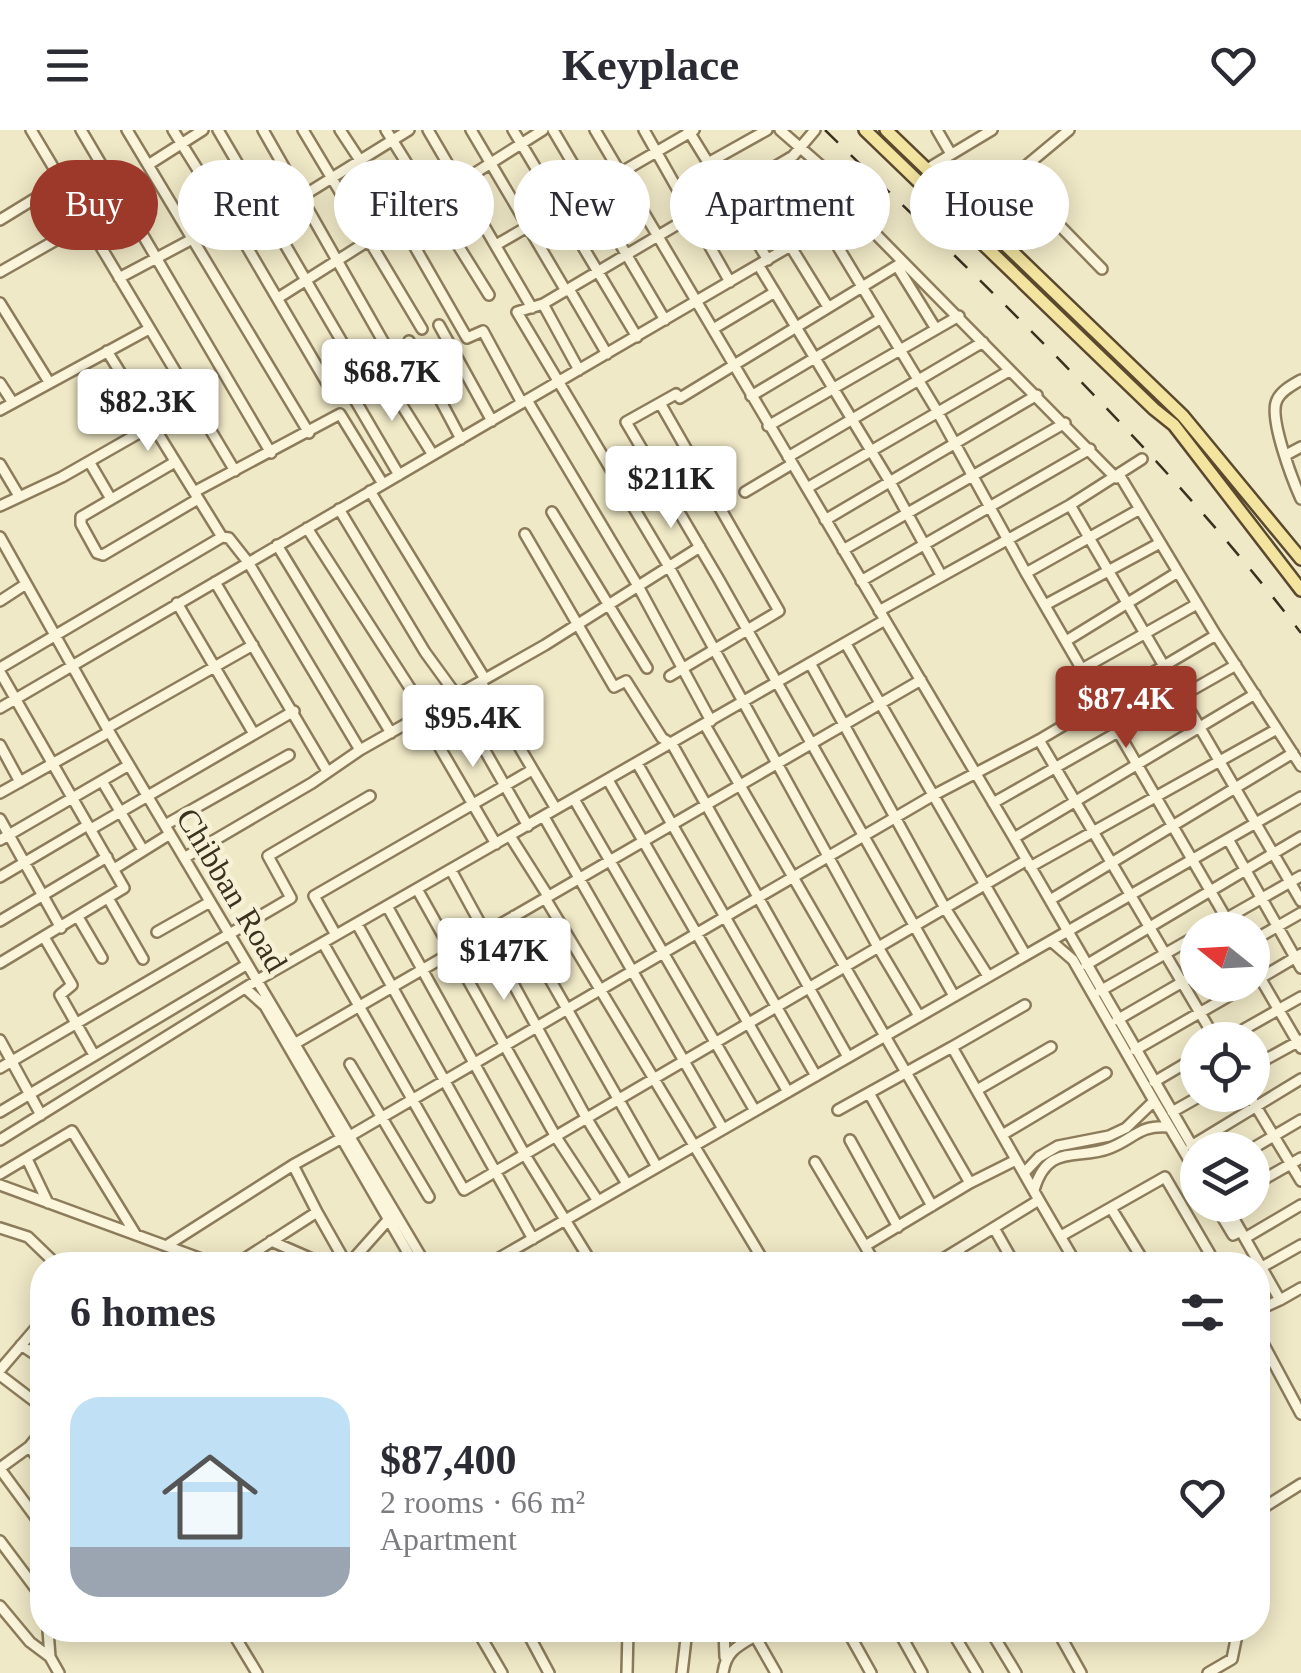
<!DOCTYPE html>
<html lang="en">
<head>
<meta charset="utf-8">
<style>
  body { margin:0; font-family:Georgia,serif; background:#f2f2f3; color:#2b2b33; height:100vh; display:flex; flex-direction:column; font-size:38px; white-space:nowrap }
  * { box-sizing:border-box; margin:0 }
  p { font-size:32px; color:#7c7c81 }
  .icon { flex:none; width:55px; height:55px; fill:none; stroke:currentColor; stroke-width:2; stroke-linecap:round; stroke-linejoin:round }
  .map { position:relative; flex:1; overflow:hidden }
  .details { position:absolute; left:30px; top:1122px; width:1240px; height:390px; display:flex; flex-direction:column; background:#fff; border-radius:40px; box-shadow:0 5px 25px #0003 }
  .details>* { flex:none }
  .guide { position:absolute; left:30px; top:30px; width:1242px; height:90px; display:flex; gap:20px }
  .needle { width:65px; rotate:288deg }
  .fabs { position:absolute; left:1180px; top:782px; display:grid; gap:20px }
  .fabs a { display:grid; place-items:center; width:90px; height:90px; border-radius:50%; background:#fff; box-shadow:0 5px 25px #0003; font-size:50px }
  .price { position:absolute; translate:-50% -85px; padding:0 22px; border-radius:10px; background:#fff; color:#222; font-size:32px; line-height:65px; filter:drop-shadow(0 2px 5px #0008) }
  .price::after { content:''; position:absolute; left:50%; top:60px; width:30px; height:22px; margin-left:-15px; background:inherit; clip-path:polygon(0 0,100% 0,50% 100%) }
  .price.selected { background:#9d392a; color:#fff }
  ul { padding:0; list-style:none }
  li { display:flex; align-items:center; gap:30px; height:250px; padding:0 40px }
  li+li { border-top:2px solid #e1e1e2 }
  li span { display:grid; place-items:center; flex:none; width:280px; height:200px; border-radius:30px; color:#555 }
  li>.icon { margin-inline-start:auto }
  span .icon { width:120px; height:120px; fill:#fffc; stroke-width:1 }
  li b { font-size:42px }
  h2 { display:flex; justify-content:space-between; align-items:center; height:120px; padding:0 40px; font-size:42px }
  .pill { padding:0 35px; border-radius:45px; background:#fff; box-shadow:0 5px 25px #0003; font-size:35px; line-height:90px }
  .pill.selected { background:#9d392a; color:#fff }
  header { display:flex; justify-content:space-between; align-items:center; height:130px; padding:0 40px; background:#fff; font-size:45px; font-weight:700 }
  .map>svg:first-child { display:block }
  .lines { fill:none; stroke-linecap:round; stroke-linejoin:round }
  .minor-casing { stroke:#8c7c5b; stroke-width:14 }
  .major-casing { stroke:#5a492f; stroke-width:16 }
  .minor { stroke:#faf5db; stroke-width:9 }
  .major { stroke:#f3e49f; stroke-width:11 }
  .rail { stroke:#3c311f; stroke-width:2.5; stroke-dasharray:18 18; stroke-linecap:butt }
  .labels { text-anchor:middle; stroke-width:9; stroke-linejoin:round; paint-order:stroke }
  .street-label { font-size:32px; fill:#3c311f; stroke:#f7f2d7 }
</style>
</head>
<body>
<header><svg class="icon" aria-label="menu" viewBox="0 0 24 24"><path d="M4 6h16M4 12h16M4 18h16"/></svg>Keyplace<svg class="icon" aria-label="heart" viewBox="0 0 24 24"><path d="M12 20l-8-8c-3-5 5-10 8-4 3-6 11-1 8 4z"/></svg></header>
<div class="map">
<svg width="1301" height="1543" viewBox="0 0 1301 1543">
  <rect width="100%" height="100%" fill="#f0e9c7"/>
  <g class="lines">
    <defs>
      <path id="minor" d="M31,0L235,341
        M81,0L271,323
        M127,0L309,303
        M173,0L228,88V97
        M218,0L359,241L413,219
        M263,0L392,227
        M303,0L422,199
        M340,0L400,91L467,208L483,201L522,273
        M386,0L489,165
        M428,0L532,178
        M471,0L566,161
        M513,0L637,207
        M553,0L665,190
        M595,0L1014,708L1198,1026
        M644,0L730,152
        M688,0L768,130
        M815,0L793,26L543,174L517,182L669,437L878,817L919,886
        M937,0L951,24
        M1069,0L1015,45L1018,53L1102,139
        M708,33L767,0
        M148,35L203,0
        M927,39L992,0
        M761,45L801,111
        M852,80L1116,348
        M0,90L62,52
        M826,97L937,281L1026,443L1233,800
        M240,105L409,0
        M496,115L694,0
        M791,117L828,177
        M903,132L680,268L676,264L626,292L718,448L954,866
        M759,136L890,352L941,445
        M897,136L936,199
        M0,142L86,93
        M119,148L213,98L228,97L240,105L328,255
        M569,159L607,224
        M278,168L543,0
        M0,173L49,252
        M543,174L579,240
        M439,195L492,291
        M713,199L775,162
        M409,211L461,309
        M107,221L222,407L229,408L248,432L360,620
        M376,234L433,325
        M1301,250C1292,255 1281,261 1277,270C1268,287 1293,351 1301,369
        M0,253L13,273
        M351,263L399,345
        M751,266L880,189
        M527,270L638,456L711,591
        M660,273L779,481L670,546
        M0,280L149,199
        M768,296L959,186
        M1286,325L1301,317
        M788,327L983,212
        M175,332L81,387V394L97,423L103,425L198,369
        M90,333L111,369
        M0,334L19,366
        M1120,346L1216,505L1301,636
        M807,358L1009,241
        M370,361L485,549
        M194,362L340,284L383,354
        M745,362L792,334
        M1070,375L1301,771
        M0,376L62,347L153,295
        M339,379L425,522L457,566L468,591L528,696
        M552,382L647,538
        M825,390L1037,265
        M307,398L426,583L440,618L496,714
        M525,404L614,557L626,551L662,608L672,614L848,927
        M0,407L107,598L426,1135
        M277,415L391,603
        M843,420L1065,293
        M1026,443L1140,379
        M861,451L1090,319
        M215,452L327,641
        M0,471L26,454
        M177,473L254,604
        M1045,475L1160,413
        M879,481L1070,375L1142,329
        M1066,511L1178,442
        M846,514L1025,824
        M810,533L945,778L988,846
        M0,538L222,407
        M1082,539L1197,474
        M0,542L124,758L0,833
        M481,552L556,679
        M0,578L852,80L856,76L851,62L780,0
        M705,595L970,1053L865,1116L876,1135
        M107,598L253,515
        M1039,610L1216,910
        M0,615L20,652
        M637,633L816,946
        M608,650L788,962
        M102,651L143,720
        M0,663L109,602
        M574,669L755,981
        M993,673L1236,535
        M544,687L723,999
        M0,689L61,798
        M165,695L289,625
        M91,699L294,581
        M510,706L548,766
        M1014,708L1255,564
        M1228,709L1301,838
        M0,710L129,635
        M184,728L312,653L360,620L545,515L700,417
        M1030,737L1277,599
        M114,739L170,704
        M451,740L587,989L627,1054
        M0,747L88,695
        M417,759L556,1007L598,1071
        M108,768L143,829
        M545,768L766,1135
        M1050,770L1293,623
        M387,776L525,1025L593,1135
        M514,786L657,1037
        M78,787L102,828
        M0,791L107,727
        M357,794L533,1109
        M1206,800L1301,746
        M157,802L210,772
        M336,805L314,766L532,640
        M44,807L72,855L60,865L94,925
        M1252,811L1301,783
        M323,813L464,1060L1027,730
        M1252,834L1301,918
        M1086,835L1301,707
        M1259,849L1301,824
        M245,858L265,876L415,1135
        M1100,861L1198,805
        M1025,875L952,917L1039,1070
        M1117,890L1198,843
        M0,910L41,985
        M1225,910L1301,867
        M296,913L921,550
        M1135,920L1248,855
        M350,934L429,1067
        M1252,937L1301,910
        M0,938L291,768L268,726L370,666
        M1154,952L1198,926
        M977,960L1051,917
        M869,963L932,1076
        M1249,965L1301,1051
        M1154,971L1198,1045
        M838,980L952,917
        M0,982L246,835
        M1172,982L1202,965
        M1002,1005L1106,943
        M0,1010L256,851L885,490
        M850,1010L898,1097
        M1191,1016L1301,949
        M1250,1020L1301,990
        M27,1029L48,1073
        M815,1032L865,1116
        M293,1035L317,1082
        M1024,1043L1039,1027L1058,1016L1109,1006L1126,998L1154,971L1073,830L1051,811
        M0,1044L72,1001L136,1105
        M970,1053L1016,1030
        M0,1055L218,1135
        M1252,1056L1301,1028
        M1034,1060C1048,1012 1078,1031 1110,1018C1135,1008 1139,995 1168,997
        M1215,1075L1233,1105L1241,1101
        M1226,1075L1280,1170L1301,1158
        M1111,1078L1146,1135
        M0,1098L28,1107L57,1135
        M994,1098L1015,1135
        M1061,1106L1165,1047L1210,1124L1191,1135
        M1245,1108L1301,1075
        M271,1111L326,1135
        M166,1116L293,1035L340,1009L350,1006L932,666L1039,610L1216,505
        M958,1120L967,1135
        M235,1135L317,1082L347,1135
        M348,1135L388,1090
        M487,1135L1301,667
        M933,1135L1039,1070L1077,1135
        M1262,1137L1301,1115
        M1258,1180L1280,1170
        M1258,1204L1301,1284
        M21,1215L42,1229
        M0,1240L42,1191
        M0,1245L42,1277
        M29,1317L42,1333
        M0,1338L29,1317L42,1301
        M0,1339L42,1396
        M1258,1381L1301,1354
        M0,1411L42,1467
        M0,1476L30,1512L50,1527L59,1543
        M48,1500L50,1527
        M231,1500L257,1543
        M477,1500L502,1543
        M526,1500L549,1543
        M724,1500L725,1527
        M765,1500L755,1506L776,1543
        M847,1500L871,1543
        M898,1500L922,1543
        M951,1500L977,1543
        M990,1500L1016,1543
        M1057,1500L1081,1543
        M627,1543L628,1500
        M682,1543L687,1500
        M723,1543C726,1521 738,1516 755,1506
        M1208,1543L1232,1529L1238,1500"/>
      <path id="major" d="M865,0L1154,279L1174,295L1301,460
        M886,0L1183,286L1301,429"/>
    </defs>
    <use href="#minor" class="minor-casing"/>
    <use href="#major" class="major-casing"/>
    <use href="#minor" class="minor"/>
    <use href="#major" class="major"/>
    <path class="rail" d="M825,0C991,161 1160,319 1301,503"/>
  </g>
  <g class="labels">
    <g class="street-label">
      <text transform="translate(232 760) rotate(59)" y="11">Chibban Road</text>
    </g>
  </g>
</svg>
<div class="fabs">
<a><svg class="needle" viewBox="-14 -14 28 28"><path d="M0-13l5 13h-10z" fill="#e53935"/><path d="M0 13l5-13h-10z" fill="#7c7c81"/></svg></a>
<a><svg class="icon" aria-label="locate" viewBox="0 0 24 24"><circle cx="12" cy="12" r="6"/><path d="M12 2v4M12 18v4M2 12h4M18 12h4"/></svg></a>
<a><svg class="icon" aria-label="layers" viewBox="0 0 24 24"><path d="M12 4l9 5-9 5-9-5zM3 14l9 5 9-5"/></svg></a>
</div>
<b class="price" style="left:392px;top:294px">$68.7K</b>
<b class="price" style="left:148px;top:324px">$82.3K</b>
<b class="price" style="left:671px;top:401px">$211K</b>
<b class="price selected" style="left:1126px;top:621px">$87.4K</b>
<b class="price" style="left:473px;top:640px">$95.4K</b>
<b class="price" style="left:504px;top:873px">$147K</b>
<div class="guide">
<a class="pill selected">Buy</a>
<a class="pill">Rent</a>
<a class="pill">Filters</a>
<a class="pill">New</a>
<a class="pill">Apartment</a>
<a class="pill">House</a>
</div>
<section class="details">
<h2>6 homes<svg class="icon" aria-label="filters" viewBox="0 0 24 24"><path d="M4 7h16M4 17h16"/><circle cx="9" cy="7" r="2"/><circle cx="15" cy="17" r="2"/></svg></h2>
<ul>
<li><span style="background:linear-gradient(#bfe0f5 75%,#9aa5b1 0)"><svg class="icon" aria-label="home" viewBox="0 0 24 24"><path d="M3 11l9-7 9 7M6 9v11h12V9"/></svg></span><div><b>$87,400</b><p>2 rooms · 66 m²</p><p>Apartment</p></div><svg class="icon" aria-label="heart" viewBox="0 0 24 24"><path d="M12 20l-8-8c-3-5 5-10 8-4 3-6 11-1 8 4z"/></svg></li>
</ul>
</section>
</div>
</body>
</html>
